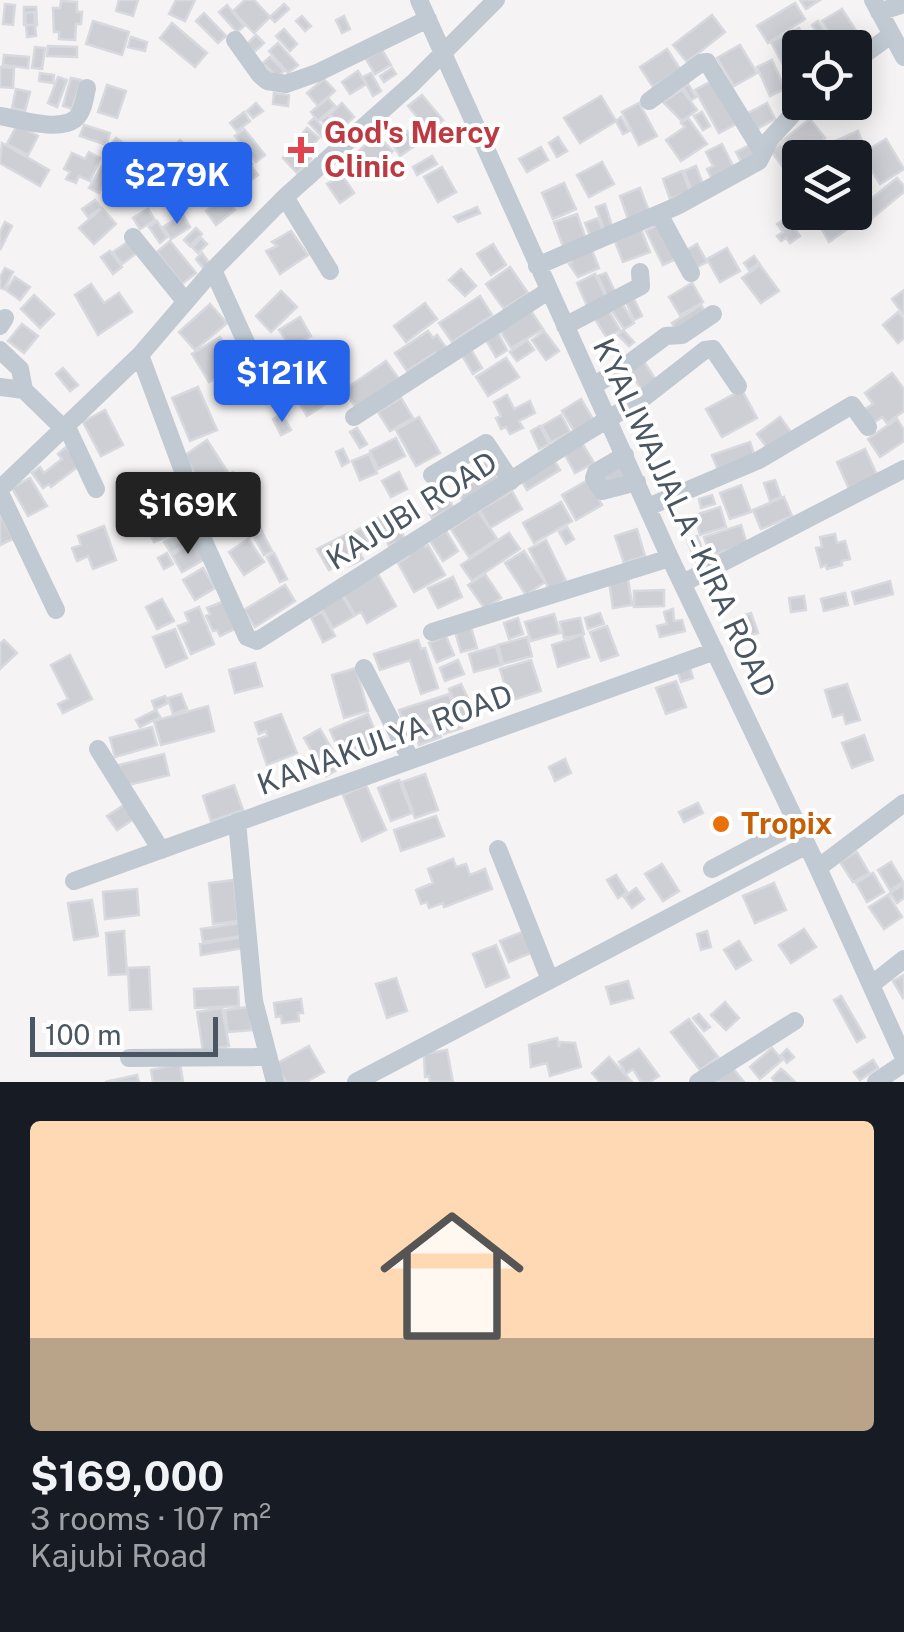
<!DOCTYPE html>
<html lang="en">
<head>
<meta charset="utf-8">
<style>
  body { margin:0; font-family:"Public Sans",sans-serif; background:#20242c; color:#f1f3f6; height:100vh; display:flex; flex-direction:column; font-size:38px; white-space:nowrap }
  * { box-sizing:border-box; margin:0 }
  p { font-size:32px; color:#9ea1a6 }
  .icon { flex:none; width:55px; height:55px; fill:none; stroke:currentColor; stroke-width:2; stroke-linecap:round; stroke-linejoin:round }
  .map { position:relative; height:1082px; overflow:hidden }
  .details { display:flex; flex-direction:column; background:#171b24; flex:1 }
  .details>* { flex:none }
  .tools { position:absolute; left:782px; top:30px; display:grid; gap:20px }
  .tools a { display:grid; place-items:center; width:90px; height:90px; border-radius:10px; background:#171b24; box-shadow:0 5px 25px #0003; font-size:50px }
  .scale { position:absolute; left:30px; bottom:25px; width:188px; box-sizing:border-box; padding-left:10px; border:5px solid #4a5661; border-top:0; font-size:28px; line-height:35px; white-space:nowrap; color:#4a5661; -webkit-text-stroke:8px #fff; paint-order:stroke }
  .price { position:absolute; translate:-50% -85px; padding:0 22px; border-radius:10px; background:#2563eb; color:#fff; font-size:32px; line-height:65px; filter:drop-shadow(0 2px 5px #0008) }
  .price::after { content:''; position:absolute; left:50%; top:60px; width:30px; height:22px; margin-left:-15px; background:inherit; clip-path:polygon(0 0,100% 0,50% 100%) }
  .price.on { background:#222; color:#fff }
  ul { padding:0; list-style:none }
  li { display:grid; align-content:center; gap:20px; height:530px; padding:0 30px }
  li span { display:grid; place-items:center; height:310px; border-radius:10px; color:#555 }
  li>.icon { margin-inline-start:auto }
  span .icon { width:180px; height:180px; fill:#fffc; stroke-width:1 }
  li b { font-size:42px }
  .map>svg:first-child { display:block }
  .building { fill:#cdcfd5; stroke:#d7d9de; stroke-width:2.5 }
  .lines { fill:none; stroke-linecap:round; stroke-linejoin:round }
  .minor { stroke:#c1cad2; stroke-width:18 }
  .health-dot { fill:#e0444e; stroke:#fff; stroke-width:4 }
  .food-dot { fill:#e8710a; stroke:#fff; stroke-width:4 }
  .labels { text-anchor:middle; stroke-width:8; stroke-linejoin:round; paint-order:stroke }
  .health-label { font-size:30px; font-weight:bold; fill:#be3a42; stroke:#fff; text-anchor:start }
  .street-label { font-size:30px; fill:#4a5661; stroke:#fff }
  .food-label { font-size:30px; font-weight:bold; fill:#c56008; stroke:#fff; text-anchor:start }
</style>
</head>
<body>
<div class="map">
<svg width="904" height="1082" viewBox="0 0 904 1082">
  <rect width="100%" height="100%" fill="#f5f3f3"/>
  <path class="building" d="M119,0H138L133,16L116,11Z
    M176,0H195L185,21L169,14Z
    M245,0H254L270,17L254,33L233,11Z
    M800,0H820L806,9Z
    M61,1L77,2V12H82L81,24H76L75,40L59,39V32H54L53,8H60Z
    M795,3L805,19L768,43L757,26Z
    M5,4L15,5L13,25L3,24Z
    M284,4L289,9L275,22L270,17Z
    M227,5L244,26L237,32L219,12Z
    M24,7H36L37,25H24Z
    M842,9L860,37L838,48L822,21Z
    M34,12L36,36L27,37L25,13Z
    M204,13L226,36L218,43L196,21Z
    M712,15L725,32L687,62L673,45Z
    M302,16L311,26L305,31L296,21Z
    M344,16L350,29L342,33L336,20Z
    M93,21L129,32L122,55L86,44Z
    M818,21L836,48H827L812,25Z
    M172,23L207,53L195,67L160,38Z
    M799,28L805,42L798,45L792,31Z
    M284,29L297,44L290,51L276,36Z
    M789,33L800,54V76L791,80L771,42Z
    M256,35L264,43L254,52L247,44Z
    M131,37L147,42L145,51L128,47Z
    M278,43L298,65L288,73L269,51Z
    M740,45L757,73L734,86L717,58Z
    M48,46L77,47V57L47,56Z
    M35,47L45,48L42,69L32,68Z
    M667,49L680,69L653,87L640,67Z
    M382,50L391,65L375,74L366,59Z
    M4,55L29,57L28,68L3,65Z
    M270,57L284,71L277,77L263,63Z
    M772,60L785,89L770,96L757,67Z
    M0,67L14,68L13,88L0,87Z
    M392,68L396,74L384,82L380,76Z
    M358,71L366,84L350,94L342,82Z
    M40,73L54,75L53,83L39,81Z
    M371,73L381,91L373,96L363,77Z
    M58,77L67,80L57,107L48,103Z
    M71,78L81,80L72,109L63,106Z
    M324,79L335,91L318,106L307,93Z
    M712,81L736,124L719,133L695,90Z
    M688,84L696,97L691,100L683,87Z
    M107,85L126,91L117,118L98,112Z
    M16,89L30,92L25,111L12,108Z
    M682,90L697,110L682,121L663,102Z
    M274,93L289,95L288,106L273,104Z
    M422,95L443,120L429,131L408,106Z
    M601,96L616,121L580,143L564,118Z
    M328,98L335,106L318,121L311,112Z
    M256,103L263,111L253,118L247,111Z
    M342,103L354,117L342,128L330,114Z
    M639,103L657,136L639,145L622,112Z
    M767,103L775,119L757,129L748,113Z
    M244,112L250,121L237,131L230,123Z
    M702,112L710,126L703,130L694,116Z
    M328,115L341,130L335,136L321,120Z
    M621,117L629,131L623,134L616,121Z
    M314,118L330,135L325,140L309,123Z
    M688,118L707,144L681,161L666,140L685,127L681,123Z
    M810,119L825,138L797,160L782,141Z
    M17,125L38,136L28,155L7,144Z
    M84,125L110,133L106,145L80,136Z
    M307,128L319,138L309,150L297,140Z
    M244,129L265,155L256,162L235,136Z
    M407,131L416,145L400,156L391,142Z
    M858,131L863,144L836,156L831,143Z
    M376,134L393,151L376,169L359,151Z
    M558,137L567,151L557,157L549,143Z
    M116,138L137,153L129,164L108,149Z
    M886,139L904,169L880,184L861,154Z
    M180,140L187,147L167,168L160,161Z
    M2,143L49,170L40,186L0,163Z
    M781,143L799,166L788,174L771,151Z
    M722,144L735,170L713,181L707,169L713,166L706,152Z
    M752,144L759,157L743,165L736,152Z
    M297,145L311,159L297,173L283,158Z
    M541,147L548,160L527,172L519,159Z
    M220,149L225,157L215,162L210,154Z
    M242,151L252,164L235,176L230,169L239,163L235,156Z
    M89,152L100,158L90,181L79,176L76,183L66,179L70,172L64,169L72,153L85,159Z
    M432,156L437,164L417,175L413,167Z
    M602,162L614,184L589,197L577,175Z
    M102,166L111,171L99,193L89,188Z
    M251,166L258,175L244,185L237,176Z
    M696,166L704,187L692,191L684,171Z
    M442,167L456,192L438,202L424,177Z
    M213,170L224,181L216,188L206,177Z
    M682,171L690,191L670,199L663,179Z
    M203,175L215,190L208,196L195,180Z
    M342,175L354,193L340,203L327,184Z
    M897,178L904,186V192L865,224L855,212Z
    M564,183L576,209L553,219L542,193Z
    M640,188L649,211L628,219L620,196Z
    M224,196L235,210L216,225L206,211Z
    M95,200L101,208L88,217L82,209Z
    M605,204L613,229L605,232L596,207Z
    M477,207L480,213L458,222L454,217Z
    M102,208L116,224L94,244L79,228Z
    M148,209L155,220L140,229L133,218Z
    M812,212H853L859,221L829,242Z
    M577,214L587,242L564,249L554,222Z
    M183,215L190,227L171,239L163,227Z
    M787,217L800,236L790,243L786,238L781,241L777,236L783,232L777,224Z
    M598,218L604,234L591,238L585,223Z
    M157,221L167,237L160,243L149,227Z
    M5,222L12,226L0,250V232Z
    M661,223L678,258L663,265L646,231Z
    M196,228L202,234L190,246L184,240Z
    M641,229L650,252L623,262L614,239Z
    M291,231L308,255L280,274L266,251L277,246L272,242Z
    M201,238L207,244L198,253L192,247Z
    M129,241L138,252L122,264L113,252Z
    M170,241L196,273L182,284L157,252Z
    M493,244L506,265L491,275L477,254Z
    M697,244L707,262L695,268L685,251Z
    M591,248L599,268L578,277L569,264L572,263L570,257Z
    M727,248L740,271L720,282L707,259Z
    M110,251L122,267L113,274L101,257Z
    M202,253L210,264L204,269L196,259Z
    M754,256L759,263L749,270L744,263Z
    M760,265L779,291L761,303L742,278Z
    M510,267L528,293L504,309L486,284Z
    M5,268L13,272L4,289L0,288V277Z
    M461,269L476,286L465,296L449,280Z
    M606,273L618,298L609,301L598,276Z
    M595,274L608,302L589,310L577,283Z
    M15,277L30,287L20,300L6,290Z
    M692,283L703,302L680,315L669,297Z
    M91,284L104,303L119,293L132,312L98,335L75,295Z
    M904,290V313L903,314L892,299Z
    M281,291L297,307L271,332L256,316Z
    M34,295L54,314L40,328L21,309Z
    M480,296L492,315L452,342L439,323Z
    M634,299L642,316L634,320L626,302Z
    M621,302L634,323L624,329L611,309Z
    M425,303L437,319L406,342L394,326Z
    M210,304L227,323L195,350L179,332Z
    M701,305L707,315L678,333L672,323Z
    M529,308L543,329L511,348L498,327Z
    M607,308L620,330L607,338L593,316Z
    M898,312L904,319V338L898,343L883,325Z
    M300,317L311,336L291,348L279,330Z
    M22,324L38,336L24,353L8,341Z
    M623,330L634,342L629,346L618,335Z
    M428,331L433,338L437,335L448,350L438,357L435,353L407,371L395,353Z
    M544,331L559,351L546,360L532,340Z
    M498,333L507,350L496,357L486,340Z
    M220,337L237,365L209,382L192,354Z
    M527,340L534,350L517,361L510,352Z
    M469,346L482,368L473,374L460,352Z
    M506,358L519,377L488,396L476,377Z
    M643,360L658,383L643,392L628,369Z
    M386,361L399,379L356,408L344,390Z
    M63,368L78,385L70,391L56,374Z
    M892,373L904,389V411L887,423L882,417L872,424L862,411L873,404L865,393Z
    M198,387L217,430L190,441L172,398Z
    M742,390L757,418L722,437L706,409Z
    M320,392L327,403L307,416L300,404Z
    M507,395L514,409L530,401L535,413L519,421L523,428L510,434L506,427L501,429L496,418L501,416L494,402Z
    M401,398L413,418L390,431L378,412Z
    M581,399L593,419L574,431L562,411Z
    M105,410L123,445L101,456L83,422Z
    M282,414L291,430L281,435L273,419Z
    M561,415L570,432L551,442L542,426Z
    M419,417L440,453L416,466L396,430Z
    M780,417L791,432L768,449L757,434Z
    M897,419L904,430V441L880,457L868,439Z
    M540,426L549,444L539,449L531,431Z
    M357,428L367,444L360,448L350,432Z
    M396,438L405,456L378,469L370,451Z
    M207,440L227,471L204,486L184,456Z
    M750,442L755,457L718,470L712,455Z
    M582,443L594,463L575,473L564,453Z
    M66,447L80,465L51,487L49,484L43,488L32,473L40,467L44,473L62,459L58,454Z
    M343,449L349,462L342,466L336,452Z
    M865,449L878,477L849,489L837,462Z
    M369,454L377,473L360,480L352,461Z
    M554,460L560,470L527,490L521,480Z
    M488,461L500,481L463,502L452,481Z
    M623,465L628,475L606,485L601,475Z
    M233,472L249,496L218,516L202,492Z
    M399,472L407,489L391,497L382,481Z
    M30,478L47,506L28,516L12,488Z
    M588,480L602,505L576,520L562,495Z
    M775,480L781,497L770,501L764,483Z
    M440,481L453,507L432,518L419,491Z
    M741,485L751,512L730,519L720,493Z
    M512,491L522,509L490,528L480,510Z
    M712,495L715,504L701,508L699,499Z
    M784,497L792,516L761,529L753,510Z
    M561,502L572,521L534,543L523,523Z
    M720,507L726,527L700,535L695,515Z
    M402,508L411,525L403,530L394,513Z
    M251,510L262,531L249,537L239,516Z
    M391,511L405,539L389,546L376,519Z
    M478,511L497,539L469,557L451,529Z
    M0,514L13,539L0,545Z
    M163,524L168,536L154,542L149,531Z
    M741,525L747,544L710,556L704,537Z
    M104,526L116,560L93,569L88,556L77,561L72,548L81,545L78,536Z
    M567,527L574,539L566,544L559,532Z
    M361,528L371,546L362,551L352,533Z
    M637,529L645,556L624,563L615,536Z
    M185,530L191,541L171,553L164,542Z
    M446,531L458,551L443,561L430,541Z
    M262,532L272,551L264,555L254,536Z
    M349,533L363,559L349,566L346,560L329,570L317,549Z
    M509,533L520,549L472,581L461,565Z
    M835,534L837,543L845,541L850,559L841,561L842,565L827,569L826,565L821,567L816,548L822,547L820,537Z
    M697,536L708,563L698,567L687,540Z
    M248,539L264,562L244,575L229,552Z
    M546,540L566,581L549,589L529,549Z
    M194,541L205,559L182,572L172,555Z
    M423,543L425,547L428,545L445,575L414,592L398,563L409,556L407,552Z
    M524,551L545,582L526,595L505,563Z
    M167,553L173,564L164,569L158,558Z
    M274,553L287,579L280,582L267,557Z
    M203,568L215,588L195,600L183,580Z
    M378,574L396,606L367,623L361,612L355,615L343,594Z
    M485,574L501,598L485,609L468,585Z
    M453,577L462,597L438,608L428,588Z
    M628,579L632,605L613,608L609,582Z
    M890,581L893,594L855,604L852,592Z
    M285,585L295,601L255,627L244,610Z
    M664,590V606L634,607V591Z
    M845,593L848,605L824,611L821,599Z
    M342,595L354,616L333,628L321,607Z
    M804,596L806,610L791,612L789,598Z
    M162,599L174,621L157,629L146,607Z
    M224,601L237,628L220,636L217,630L213,631L206,616L210,614L207,608Z
    M199,607L214,644L191,654L178,626L189,622L185,613Z
    M673,609L674,621L682,620L685,631L660,637L657,626L667,624L664,612Z
    M322,612L335,636L323,642L311,617Z
    M600,613L604,624L588,629L585,618Z
    M751,613L758,633L742,638L735,618Z
    M554,614L560,633L531,641L525,622Z
    M518,618L523,634L509,639L504,623Z
    M580,618L584,634L564,638L560,622Z
    M470,624L477,648L461,652L454,628Z
    M607,626L618,655L601,661L590,632Z
    M175,629L187,658L166,667L153,637Z
    M582,635L589,657L558,667L552,645Z
    M446,636L454,655L437,662L429,643Z
    M527,637L532,656L503,664L498,645Z
    M4,640L17,653L0,669V644Z
    M418,640L421,649L425,648L438,688L421,694L410,660L380,670L374,654Z
    M496,646L501,665L474,672L469,654Z
    M70,655L92,699L63,713L58,704L68,699L51,665Z
    M458,660L464,674L445,681L440,668Z
    M531,660L541,691L510,701L500,669Z
    M255,663L262,686L235,693L229,670Z
    M356,668L368,711L344,718L332,675Z
    M690,668L693,678L681,682L678,672Z
    M676,681L686,707L666,714L656,688Z
    M461,684L477,717L464,723L449,689Z
    M847,684L860,720L846,724L843,714L833,717L825,690Z
    M181,694L187,709L173,714L168,698Z
    M449,694L455,712L405,728L399,710Z
    M165,696L168,703L155,709L152,701Z
    M208,706L214,731L161,745L154,721Z
    M156,710L160,717L140,727L136,720Z
    M281,714L297,753L267,765L258,739L267,736L266,731L259,734L255,723Z
    M368,714L381,746L344,762L330,730Z
    M457,714L462,728L444,734L439,720Z
    M435,721L441,737L419,745L414,728Z
    M152,727L157,745L115,757L110,738Z
    M320,729L342,767L326,776L304,738Z
    M864,735L873,760L852,768L842,743Z
    M164,754L169,775L124,786L119,765Z
    M565,759L571,773L555,781L549,767Z
    M425,774L438,810L415,818L402,782Z
    M399,780L412,813L391,821L378,788Z
    M234,785L243,810L211,821L203,796Z
    M366,785L386,830L362,841L343,795Z
    M698,803L703,813L684,822L679,812Z
    M124,805L134,819L117,830L107,816Z
    M436,816L444,836L401,851L394,830Z
    M857,852L869,873L853,882L840,862Z
    M453,859L456,867L466,864L470,875L485,869L492,889L444,907L443,903L429,908L427,902L421,904L416,890L433,883L428,869Z
    M891,862L903,882L890,890L878,870Z
    M662,864L679,891L663,901L645,874Z
    M873,873L884,892L867,902L856,883Z
    M616,875L627,892L618,898L607,880Z
    M234,880L238,921L213,924L209,883Z
    M774,883L786,910L755,923L743,896Z
    M904,884V898L897,903L890,893Z
    M636,888L644,899L632,908L624,897Z
    M137,889L139,915L105,919L103,892Z
    M888,895L902,917L884,929L869,907Z
    M92,900L98,936L74,940L68,903Z
    M240,923L242,936L203,942L201,929Z
    M804,929L816,947L791,963L779,945Z
    M124,931L127,974L109,975L106,933Z
    M707,931L711,947L701,950L697,934Z
    M522,932L531,953L509,962L500,941Z
    M243,937L244,948L201,955L200,944Z
    M739,941L751,960L736,969L724,950Z
    M496,945L509,977L486,987L473,954Z
    M149,967L151,1009L130,1010L128,968Z
    M904,975V997L903,998L893,981Z
    M396,978L407,1011L387,1018L376,984Z
    M628,981L633,998L611,1004L606,987Z
    M238,987L239,1006L195,1008L194,989Z
    M841,996L865,1037L857,1042L834,1000Z
    M301,999L303,1013H298L299,1021L282,1023L281,1016L276,1017L274,1003Z
    M725,1002L739,1018L726,1030L711,1015Z
    M249,1007L252,1030L228,1032L225,1010Z
    M222,1008L229,1046L203,1051L197,1012Z
    M699,1014L710,1027L704,1031L693,1018Z
    M689,1019L718,1057L700,1070L671,1032Z
    M557,1038L559,1047L560,1042L575,1043L581,1067L550,1076L547,1063L531,1067L529,1045Z
    M309,1046L324,1072L306,1082H286L276,1064Z
    M772,1048L782,1060L760,1079L750,1067Z
    M639,1049L659,1076L650,1082H641L633,1069L626,1074L619,1062Z
    M787,1049L794,1057L787,1063L781,1055Z
    M447,1050L453,1082H430L429,1076L425,1077L424,1054Z
    M609,1057L632,1082H600L592,1073Z
    M873,1060L878,1068L860,1080L854,1072Z
    M180,1064L183,1082H153L151,1070Z
    M731,1066L744,1082H715L713,1080Z
    M781,1069L785,1072L795,1082H775L772,1078Z
    M137,1075L139,1082H105Z"/>
  <g class="lines">
    <path class="minor" d="M419,0L670,558L818,868L904,1058
      M873,0L904,57
      M879,12L904,4
      M235,40L260,75L267,81L286,84L317,73L428,19
      M855,61L891,35
      M649,101L701,63L707,62L763,153
      M0,116C19,119 58,132 75,119C83,113 85,98 87,88
      M285,197L330,271
      M659,214L691,273
      M133,237L185,301
      M537,266L677,206L759,161L770,139L804,102
      M213,270L259,371
      M0,326L5,318
      M565,326L641,286L640,272
      M0,350L20,369L24,390
      M140,355L183,471
      M593,386L624,367L666,336L682,335L713,314
      M0,387L24,390L63,428
      M354,417L548,291
      M66,425L96,489
      M625,455L596,472L594,478L602,491L637,482
      M432,475L486,443L511,481
      M0,489L140,355L213,270L285,197L413,83L496,0
      M0,493L56,610
      M648,507L759,460L852,405L868,427
      M196,524L247,637L257,641L582,435L646,396L705,350L713,349L738,386
      M683,583L904,469
      M432,632L670,558
      M364,668L411,760
      M98,749L161,850
      M237,822L254,1001L275,1082
      M498,849L550,980
      M818,868L904,803
      M712,869L797,824
      M74,881L715,651
      M871,985L904,959
      M129,1058L267,1057
      M356,1082L807,845
      M698,1082L795,1021
      M876,1082L904,1063"/>
  </g>
  <path class="health-dot" d="M296 135h10v10h10v10h-10v10h-10v-10h-10v-10h10z"/>
  <circle class="food-dot" cx="721" cy="824" r="10"/>
  <g class="labels">
    <g class="health-label">
      <text x="324" y="143">God's Mercy<tspan x="324" dy="34">Clinic</tspan></text>
    </g>
    <g class="street-label">
      <text transform="translate(412 511) rotate(-32)" y="10">KAJUBI ROAD</text>
      <text transform="translate(684 518) rotate(65)" y="10">KYALIWAJJALA - KIRA ROAD</text>
      <text transform="translate(385 740) rotate(-20)" y="10">KANAKULYA ROAD</text>
    </g>
    <g class="food-label">
      <text x="741" y="834">Tropix</text>
    </g>
  </g>
</svg>
<div class="tools">
<a><svg class="icon" aria-label="locate" viewBox="0 0 24 24"><circle cx="12" cy="12" r="6"/><path d="M12 2v4M12 18v4M2 12h4M18 12h4"/></svg></a>
<a><svg class="icon" aria-label="layers" viewBox="0 0 24 24"><path d="M12 4l9 5-9 5-9-5zM3 14l9 5 9-5"/></svg></a>
</div>
<div class="scale">100 m</div>
<b class="price" style="left:177px;top:227px">$279K</b>
<b class="price" style="left:282px;top:425px">$121K</b>
<b class="price on" style="left:188px;top:557px">$169K</b>
</div>
<section class="details">
<ul>
<li><span style="background:linear-gradient(#ffd9b3 70%,#b9a48a 0)"><svg class="icon" aria-label="home" viewBox="0 0 24 24"><path d="M3 11l9-7 9 7M6 9v11h12V9"/></svg></span><div><b>$169,000</b><p>3 rooms · 107 m²</p><p>Kajubi Road</p></div></li>
</ul>
</section>
</body>
</html>
